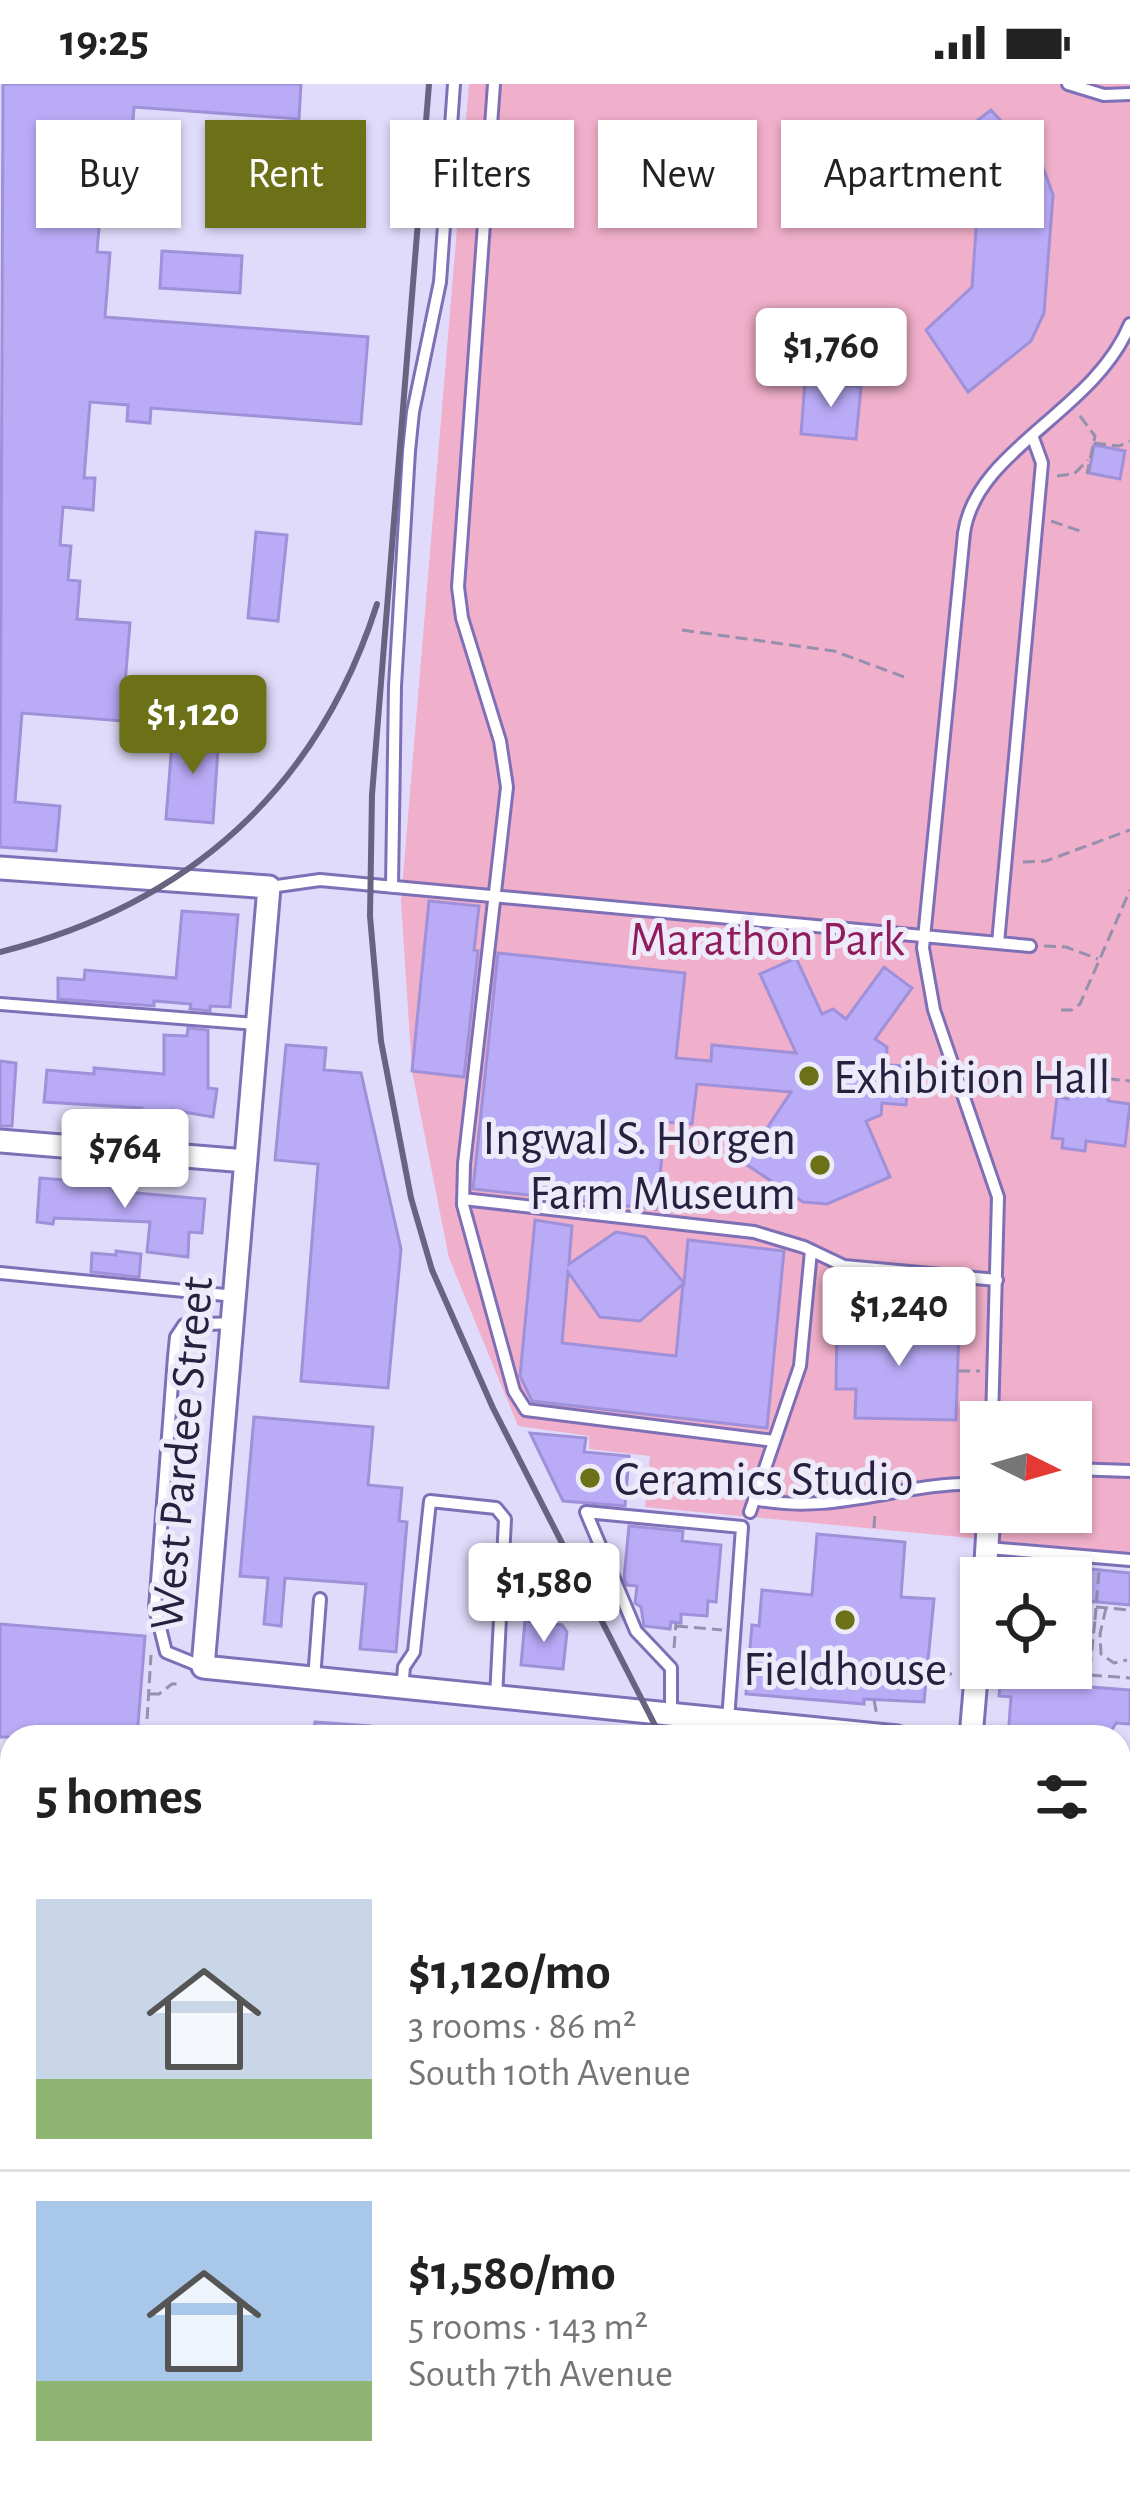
<!DOCTYPE html>
<html lang="en">
<head>
<meta charset="utf-8">
<style>
  body { margin:0; font-family:"Alegreya Sans",sans-serif; background:#f2f2f2; color:#222; height:100vh; display:flex; flex-direction:column; font-size:45px; white-space:nowrap }
  * { box-sizing:border-box; margin:0 }
  p { font-size:39px; color:#767676 }
  .icon { flex:none; width:66px; height:66px; fill:none; stroke:currentColor; stroke-width:2; stroke-linecap:round; stroke-linejoin:round }
  .map { position:relative; flex:1; overflow:hidden }
  .side { position:absolute; left:0px; top:1641px; width:1131px; height:771px; display:flex; flex-direction:column; background:#fff; border-radius:36px 36px 0 0; box-shadow:0 3px 9px #0004 }
  .side>* { flex:none }
  .guide { position:absolute; left:36px; top:36px; width:1059px; height:108px; display:flex; gap:24px }
  .needle { width:78px; rotate:95deg }
  .fabs { position:absolute; left:960px; top:1317px; display:grid; gap:24px }
  .fabs a { display:grid; place-items:center; width:132px; height:132px; border-radius:0px; background:#fff; box-shadow:0 3px 9px #0004; font-size:60px }
  .price { position:absolute; translate:-50% -102px; padding:0 27px; border-radius:12px; background:#fff; color:#222; font-size:39px; line-height:78px; filter:drop-shadow(0 3px 6px #0008) }
  .price::after { content:''; position:absolute; left:50%; top:72px; width:36px; height:27px; margin-left:-18px; background:inherit; clip-path:polygon(0 0,100% 0,50% 100%) }
  .price.current { background:#6c7117; color:#fff }
  ul { padding:0; list-style:none }
  li { display:flex; align-items:center; gap:36px; height:300px; padding:0 36px }
  li+li { border-top:3px solid #e0e0e0 }
  li span { display:grid; place-items:center; flex:none; width:336px; height:240px; border-radius:0px; color:#555 }
  li>.icon { margin-inline-start:auto }
  span .icon { width:144px; height:144px; fill:#fffc; stroke-width:1 }
  li b { font-size:51px }
  h2 { display:flex; justify-content:space-between; align-items:center; height:144px; padding:0 36px; font-size:51px }
  .tag { padding:0 42px; border-radius:0px; background:#fff; box-shadow:0 3px 9px #0004; font-size:42px; line-height:108px }
  .tag.current { background:#6c7117; color:#fff }
  .status { display:flex; justify-content:space-between; align-items:center; height:84px; padding:0 60px; background:#fff; direction:ltr }
  .status svg { height:33px; fill:currentColor }
  .map>svg:first-child { display:block }
  .green { fill:#f0afca; fill-rule:evenodd }
  .building { fill:#baabf7; stroke:#9f90da; stroke-width:3; fill-rule:evenodd }
  .lines { fill:none; stroke-linecap:round; stroke-linejoin:round }
  .lane-casing { stroke:#7e6fb6; stroke-width:16 }
  .street-casing { stroke:#7e6fb6; stroke-width:27 }
  .path { stroke:#9590ae; stroke-width:3; stroke-dasharray:12 6; stroke-linecap:butt }
  .lane { stroke:#fff; stroke-width:10 }
  .street { stroke:#fff; stroke-width:21 }
  .rail { stroke:#696382; stroke-width:6 }
  .path-bridge { stroke:#9590ae; stroke-width:3; stroke-dasharray:12 6; stroke-linecap:butt }
  .poi-dot { fill:#6c7117; stroke:#edeafa; stroke-width:4.5 }
  .labels { text-anchor:middle; stroke-width:10; stroke-linejoin:round; paint-order:stroke }
  .park-label { font-size:48px; fill:#901c5c; stroke:#edeafa }
  .poi-label { font-size:48px; fill:#27203e; stroke:#edeafa; text-anchor:start }
  .street-label { font-size:48px; fill:#27203e; stroke:#edeafa }
</style>
</head>
<body>
<div class="status"><b>19:25</b><svg viewBox="0 0 49 12"><path d="M0 12V9h3v3zM5 12V6h3v6zM10 12V3h3v9zM15 12V0h3v12zM26 1h20v11H26zM47 4h2v5h-2z"/></svg></div>
<div class="map">
<svg width="1130" height="2411" viewBox="0 0 1130 2411">
  <rect width="100%" height="100%" fill="#e0dbfa"/>
  <path class="green" d="M469,0H1130V1469L645,1423L650,1372L589,1365V1352L518,1342L449,1174L412,987L401,817ZM981,1338H1071V1428H981Z"/>
  <path class="building" d="M3,0H301L299,35L134,23L132,51L148,52L145,83L104,80L97,168L110,169L105,233L368,253L361,340L151,324L150,339L127,337L128,321L90,318L84,394H95L93,426L63,423L60,461L71,462L68,496L80,497L77,535L130,539L122,637L22,629L15,718L60,722L56,767L0,763Z
    M991,26L1043,83L1053,111L1044,229L1031,257L968,308L926,246L972,203L978,118L936,68Z
    M162,167L242,172L240,209L160,204Z
    M805,298L861,303L856,355L801,350Z
    M1094,361L1125,367L1120,395L1089,389Z
    M256,448L287,451L278,537L248,534Z
    M173,646L219,650L213,739L166,735Z
    M429,817L479,822L474,866L478,867L464,993L412,987Z
    M182,827L238,831L230,923L210,922V927L190,925L191,920L154,917V922L58,915V894L84,896L85,886L176,894Z
    M498,869L685,889L676,974L711,977L712,961L796,969L760,890L796,874L822,930L833,925L846,935L884,883L912,904L875,955L887,963L886,981L909,982L906,1021L882,1019L881,1031L866,1037L890,1093L827,1120L803,1118L744,1079L791,1008L697,1000L692,1040L666,1038L656,1125L473,1105Z
    M188,944L208,946V1004L217,1005L213,1033L172,1026V1034L141,1031L142,1024L44,1018L47,986L94,990V984L164,990V951L187,952Z
    M286,961L326,964L324,986L361,989L401,1165L388,1304L301,1297L318,1080L275,1076Z
    M0,977L16,979L12,1042H0Z
    M1070,1000L1109,1004L1108,1017L1130,1020L1125,1062L1086,1057L1085,1067L1062,1064L1063,1055L1052,1054L1057,1013L1068,1015Z
    M40,1094L115,1100L114,1107L205,1115L202,1149L189,1148L188,1173L147,1168L150,1138L54,1134L53,1140L37,1138Z
    M535,1136L572,1142L569,1180L616,1148L645,1153L684,1199L688,1156L784,1167L767,1344L532,1317L520,1292ZM568,1188L600,1233L640,1237L683,1200L676,1272L562,1259Z
    M116,1167L141,1170L139,1193L91,1188L92,1169L116,1171Z
    M837,1238L959,1241L956,1336L855,1334L856,1305H836Z
    M254,1333L373,1343L368,1401L402,1404L399,1437L407,1438L396,1568L360,1565L366,1500L285,1494L281,1542L264,1540L268,1494L240,1492Z
    M530,1349L586,1354L584,1368L629,1372L625,1422L563,1417Z
    M629,1442L683,1447L682,1457L721,1461L716,1518L708,1517L707,1532L681,1530V1539L671,1538L670,1545L644,1542L641,1523L635,1519L637,1502L627,1501L624,1494Z
    M817,1450L905,1458L901,1513L934,1515L924,1618L864,1615V1620L746,1610L752,1541L759,1542L762,1506L812,1511Z
    M1071,1483L1130,1489V1521L1086,1517L1082,1562L1071,1561Z
    M525,1537L562,1541L567,1548L563,1585L521,1581Z
    M0,1540L145,1552L137,1653H0Z
    M1020,1584H1080L1078,1602L1130,1606V1640L1116,1639L1110,1649L1102,1653L1074,1645V1653H1008L1011,1613L999,1612L1001,1592L1019,1594Z
    M315,1638L370,1642L369,1653H313Z"/>
  <g class="lines">
    <defs>
      <path id="lane" d="M494,0L458,503L462,534L500,657L507,703L464,1080L463,1121L514,1307L526,1326L774,1357
        M1068,0L1104,11L1130,10
        M270,803L320,796L1030,862
        M392,803L395,602L409,367L413,328L440,198L454,0
        M998,859L1042,379L1033,354
        M0,920L257,940
        M463,1115L754,1148L804,1163L844,1182L997,1196
        M0,1189L235,1212
        M992,1338L998,1113L934,926L923,864L964,449C976,365 1094,328 1130,240
        M1071,1385L1130,1387
        M754,1415C836,1432 902,1397 981,1400
        M750,1428L800,1282L811,1167
        M988,1464L1130,1476
        M203,1583L166,1568L155,1524L174,1273L176,1253L184,1241L233,1239
        M314,1595L320,1515
        M402,1605L404,1583L414,1568L430,1417L496,1424L505,1435L496,1614
        M671,1630V1584L636,1547L586,1428L742,1443L728,1636
        M0,2333L12,2334
        M817,2400L903,2407
        M1054,2404L1124,2411"/>
      <path id="street" d="M0,784L269,803L203,1583L897,1653
        M0,1057L246,1077
        M985,1494L989,1428
        M971,1653L981,1535
        M0,1726L12,1727
        M1119,1731L1130,1732
        M0,1968H12
        M1119,1999L1130,2000
        M0,2208L12,2209
        M1119,2276L1130,2277
        M329,2411V2400
        M903,2411L904,2400"/>
    </defs>
    <use href="#lane" class="lane-casing"/>
    <use href="#street" class="street-casing"/>
    <path class="path" d="M1080,332L1095,352L1087,390
      M1094,359L1119,362L1130,357
      M1057,392L1074,390L1088,376
      M1051,437L1083,448
      M682,546L834,567L907,594
      M1023,778L1046,777L1130,746
      M1044,862L1066,863L1098,875
      M1061,926H1072L1080,920L1130,806
      M1054,989L1130,997
      M958,1287H980
      M874,1444L875,1428
      M1096,1523L1130,1526
      M1106,1524L1100,1550L1101,1570L1114,1579L1127,1576
      M1095,1536L1099,1487
      M676,1542L722,1546
      M1082,1560L1097,1562
      M674,1564L676,1539
      M927,1588L952,1590
      M1090,1591L1130,1594
      M150,1610H159L172,1600H179
      M874,1616L877,1632
      M146,1653L151,1571
      M1119,1701L1130,1689"/>
    <use href="#lane" class="lane"/>
    <use href="#street" class="street"/>
    <path class="rail" d="M429,0L372,711L370,832L381,957L411,1114L432,1186L493,1324L661,1653
      M0,868C188,821 318,705 377,520
      M1043,2400L1049,2411"/>
    <path class="path-bridge" d="M1088,1603L1095,1536"/>
  </g>
  <g class="poi-dot">
    <circle cx="809" cy="992" r="12"/>
    <circle cx="820" cy="1081" r="12"/>
    <circle cx="590" cy="1394" r="12"/>
    <circle cx="845" cy="1536" r="12"/>
  </g>
  <g class="labels">
    <g class="park-label">
      <text x="767" y="871">Marathon Park</text>
    </g>
    <g class="poi-label">
      <text x="833" y="1009">Exhibition Hall</text>
      <text x="796" y="1070" text-anchor="end">Ingwal S. Horgen<tspan x="796" dy="55">Farm Museum</tspan></text>
      <text x="614" y="1411">Ceramics Studio</text>
      <text x="845" y="1601" text-anchor="middle">Fieldhouse</text>
    </g>
    <g class="street-label">
      <text transform="translate(180 1369) rotate(-85)" y="17">West Pardee Street</text>
    </g>
  </g>
</svg>
<div class="fabs">
<a><svg class="needle" viewBox="-14 -14 28 28"><path d="M0-13l5 13h-10z" fill="#e53935"/><path d="M0 13l5-13h-10z" fill="#767676"/></svg></a>
<a><svg class="icon" aria-label="locate" viewBox="0 0 24 24"><circle cx="12" cy="12" r="6"/><path d="M12 2v4M12 18v4M2 12h4M18 12h4"/></svg></a>
</div>
<b class="price" style="left:831px;top:326px">$1,760</b>
<b class="price current" style="left:193px;top:693px">$1,120</b>
<b class="price" style="left:125px;top:1127px">$764</b>
<b class="price" style="left:899px;top:1285px">$1,240</b>
<b class="price" style="left:544px;top:1561px">$1,580</b>
<div class="guide">
<a class="tag">Buy</a>
<a class="tag current">Rent</a>
<a class="tag">Filters</a>
<a class="tag">New</a>
<a class="tag">Apartment</a>
</div>
<section class="side">
<h2>5 homes<svg class="icon" aria-label="filters" viewBox="0 0 24 24"><path d="M4 7h16M4 17h16"/><circle cx="9" cy="7" r="2"/><circle cx="15" cy="17" r="2"/></svg></h2>
<ul>
<li><span style="background:linear-gradient(#c9d6e8 75%,#8fb573 0)"><svg class="icon" aria-label="home" viewBox="0 0 24 24"><path d="M3 11l9-7 9 7M6 9v11h12V9"/></svg></span><div><b>$1,120/mo</b><p>3 rooms · 86 m²</p><p>South 10th Avenue</p></div></li>
<li><span style="background:linear-gradient(#a9c7e8 75%,#8fb573 0)"><svg class="icon" aria-label="home" viewBox="0 0 24 24"><path d="M3 11l9-7 9 7M6 9v11h12V9"/></svg></span><div><b>$1,580/mo</b><p>5 rooms · 143 m²</p><p>South 7th Avenue</p></div></li>
</ul>
</section>
</div>
</body>
</html>
